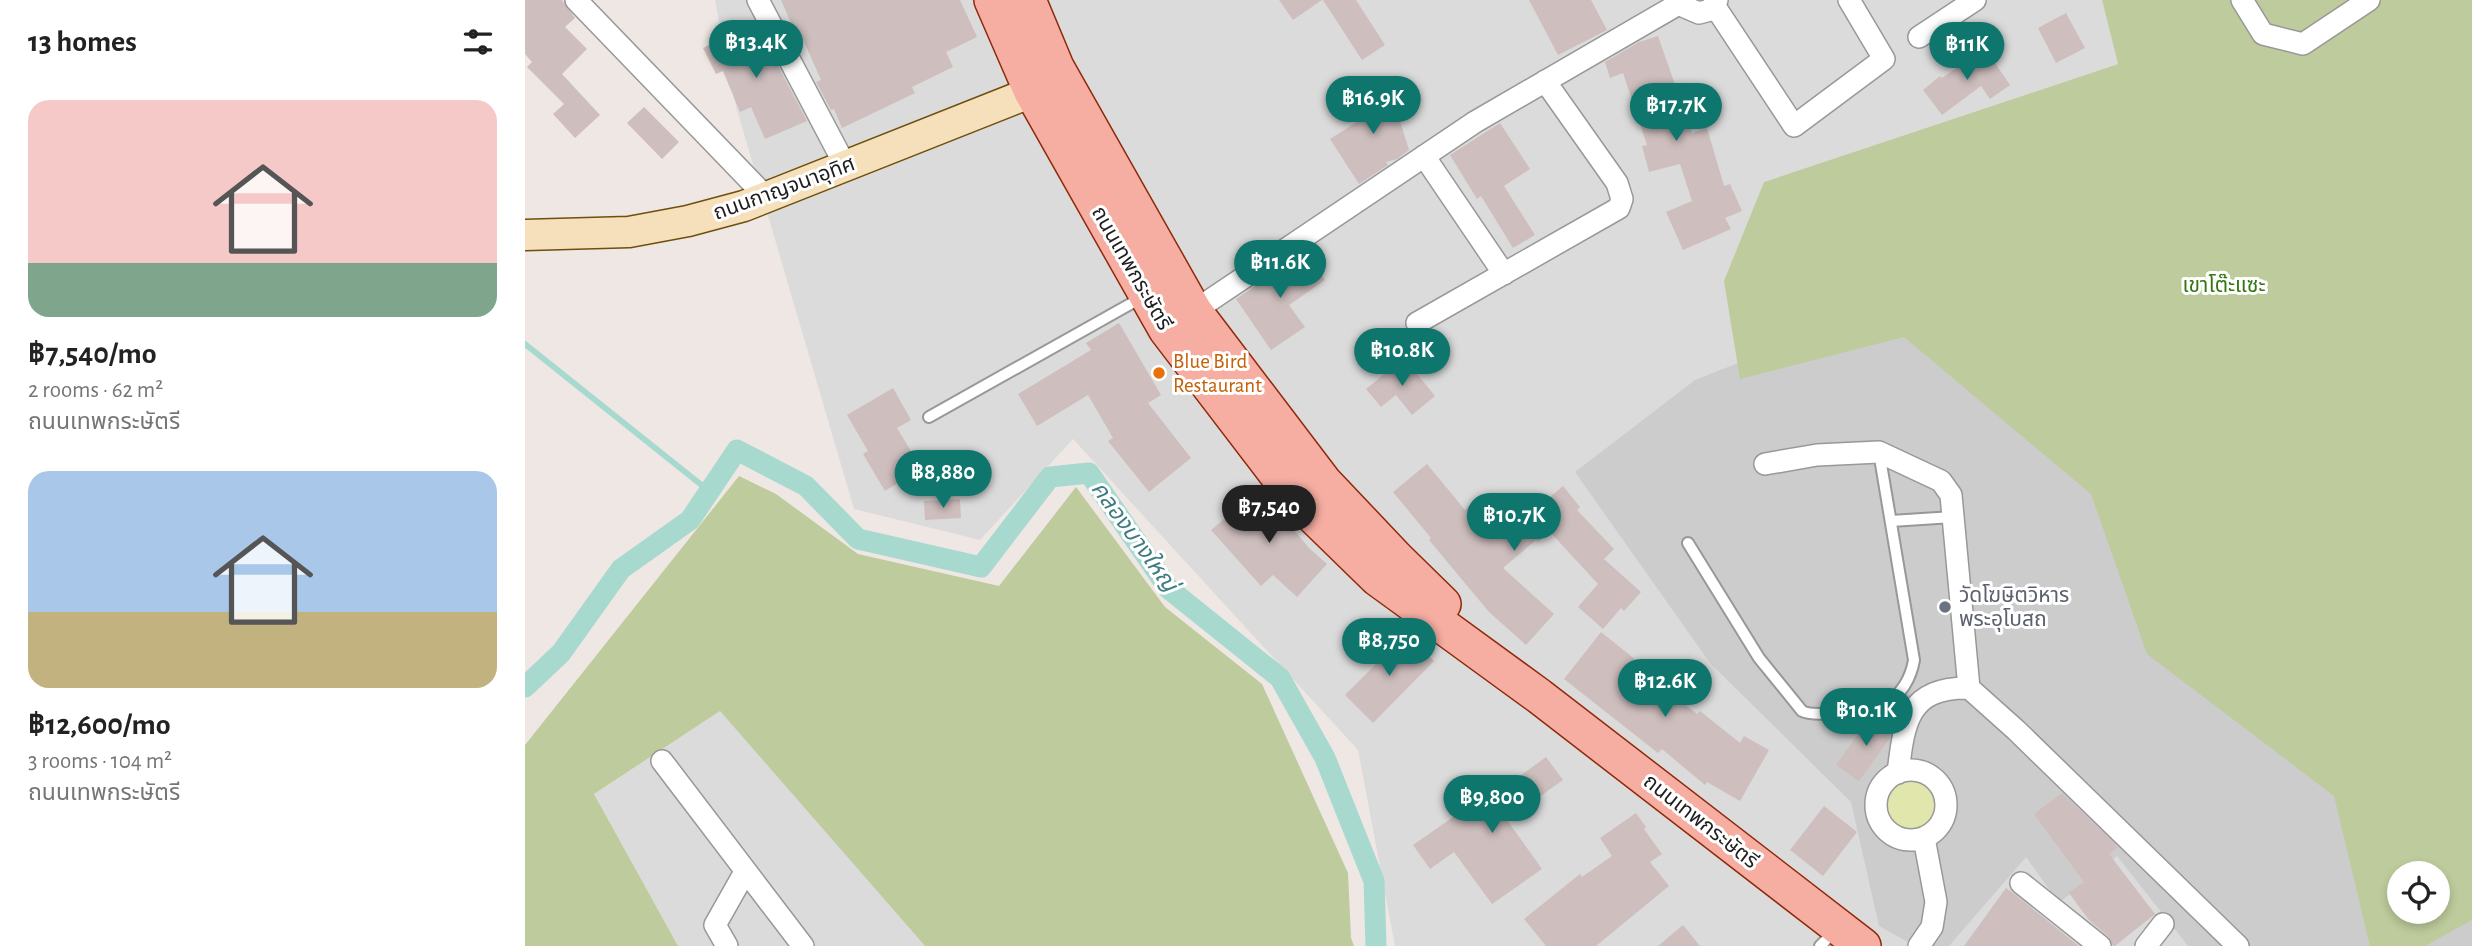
<!DOCTYPE html>
<html lang="en">
<head>
<meta charset="utf-8">
<style>
  body { margin:0; font-family:"Alegreya Sans","Noto Sans Thai",sans-serif; background:#f6f6f6; color:#222; height:100vh; display:flex; flex-direction:column; font-size:26px; white-space:nowrap }
  * { box-sizing:border-box; margin:0 }
  p { font-size:23px; color:#767676 }
  .icon { flex:none; width:38px; height:38px; fill:none; stroke:currentColor; stroke-width:2; stroke-linecap:round; stroke-linejoin:round }
  .map { position:relative; flex:1; overflow:hidden }
  .panel { display:flex; flex-direction:column; background:#fff; width:525px }
  .panel>* { flex:none }
  .fabs { position:absolute; left:1862px; top:861px; display:grid; gap:14px }
  .fabs a { display:grid; place-items:center; width:63px; height:63px; border-radius:50%; background:#fff; box-shadow:0 4px 10px #0003; font-size:35px }
  .price { position:absolute; translate:-50% -60px; padding:0 16px; border-radius:24px; background:#0f766e; color:#fff; font-size:23px; line-height:46px; filter:drop-shadow(0 2px 4px #0008) }
  .price::after { content:''; position:absolute; left:50%; top:42px; width:21px; height:16px; margin-left:-10px; background:inherit; clip-path:polygon(0 0,100% 0,50% 100%) }
  .price.selected { background:#222; color:#fff }
  ul { padding:0; list-style:none }
  li { display:grid; align-content:center; gap:14px; height:371px; padding:0 28px }
  li span { display:grid; place-items:center; height:217px; border-radius:21px; color:#555 }
  li>.icon { margin-inline-start:auto }
  span .icon { width:126px; height:126px; fill:#fffc; stroke-width:1 }
  li b { font-size:30px }
  h2 { display:flex; justify-content:space-between; align-items:center; height:84px; padding:0 28px; font-size:30px }
  main { display:flex; flex:1; min-height:0 }
  .map>svg:first-child { display:block }
  .residential { fill:#dcdbdb }
  .religious { fill:#ccc; fill-rule:evenodd }
  .grass { fill:#e1e6ad }
  .forest { fill:#becb9c; fill-rule:evenodd }
  .lines { fill:none; stroke-linecap:round; stroke-linejoin:round }
  .stream { stroke:#a7d9cf; stroke-width:6 }
  .canal { stroke:#a7d9cf; stroke-width:21 }
  .building { fill:#cebebe }
  .lane-casing { stroke:#989898; stroke-width:14 }
  .street-casing { stroke:#989898; stroke-width:24 }
  .secondary-casing { stroke:#6e4f0b; stroke-width:33 }
  .primary-casing { stroke:#8f2909; stroke-width:38 }
  .lane { stroke:#fff; stroke-width:10 }
  .street { stroke:#fff; stroke-width:21 }
  .secondary { stroke:#f6e0bb; stroke-width:30 }
  .primary { stroke:#f6ada2; stroke-width:35 }
  .food-dot { fill:#e8710a; stroke:#fff; stroke-width:2.5 }
  .worship-dot { fill:#6b7280; stroke:#fff; stroke-width:2.5 }
  .labels { text-anchor:middle; stroke-width:6; stroke-linejoin:round; paint-order:stroke }
  .street-label { font-size:21px; fill:#1e1e1e; stroke:#fff }
  .park-label { font-size:21px; fill:#347612; stroke:#fff }
  .food-label { font-size:21px; fill:#c56008; stroke:#fff; text-anchor:start }
  .worship-label { font-size:21px; fill:#5b616d; stroke:#fff; text-anchor:start }
  .water-label { font-size:23px; font-style:italic; fill:#407d82; stroke:#fff }
</style>
</head>
<body>
<main>
<section class="panel">
<h2>13 homes<svg class="icon" aria-label="filters" viewBox="0 0 24 24"><path d="M4 7h16M4 17h16"/><circle cx="9" cy="7" r="2"/><circle cx="15" cy="17" r="2"/></svg></h2>
<ul>
<li><span style="background:linear-gradient(#f6c9c9 75%,#7fa58c 0)"><svg class="icon" aria-label="home" viewBox="0 0 24 24"><path d="M3 11l9-7 9 7M6 9v11h12V9"/></svg></span><div><b>฿7,540/mo</b><p>2 rooms · 62 m²</p><p>ถนนเทพกระษัตรี</p></div></li>
<li><span style="background:linear-gradient(#a9c7e8 65%,#c2b280 0)"><svg class="icon" aria-label="home" viewBox="0 0 24 24"><path d="M3 11l9-7 9 7M6 9v11h12V9"/></svg></span><div><b>฿12,600/mo</b><p>3 rooms · 104 m²</p><p>ถนนเทพกระษัตรี</p></div></li>
</ul>
</section>
<div class="map">
<svg width="1947" height="946" viewBox="0 0 1947 946">
  <rect width="100%" height="100%" fill="#eee7e4"/>
  <path class="residential" d="M190,0H1577L1593,64L1239,182L1845,946H870L833,750L548,439L455,540L329,509L210,103Z
    M195,711L400,946H153L69,794Z"/>
  <path class="religious" d="M1360,305L1947,551V946H1663L1592,856L1534,903L1501,857L1424,946H1390L1354,926L1326,802L1185,663L1050,472L1170,380ZM1874,873H1913V912H1874Z"/>
  <path class="grass" d="M1361 804a26 26 0 1 1 52 0a26 26 0 1 1-52 0Z"/>
  <path class="forest" d="M1577,0H1947V920L1900,946H1845L1809,796L1622,654L1566,494L1379,337L1215,379L1199,281L1239,182L1593,64ZM1874,873H1913V912H1874Z
    M214,476L251,494L333,554L474,586L551,487L640,607L737,684L823,873L826,938L829,946H400L195,711L69,794L153,946H0V745Z"/>
  <g class="lines">
    <path class="stream" d="M0,344L184,491"/>
    <path class="canal" d="M0,687L36,653L96,569L165,520L212,450L281,486L333,539L456,567L525,477L564,473L644,589L755,678L800,758L849,881L851,946"/>
  </g>
  <path class="building" d="M0,0H37L50,18L40,27L62,49L37,74L75,115L50,138L28,114L39,104L2,67L7,62L0,54Z
    M256,0H435L452,37L421,52L428,67L387,87L390,93L317,128L309,109L306,110L291,82L296,80L273,28L269,30Z
    M754,0H797L768,20Z
    M798,0H831L860,45L837,60Z
    M1004,0H1066L1082,30L1033,55Z
    M1541,13L1560,48L1531,63L1513,28Z
    M230,22L282,121L240,139L226,107L215,112L198,71L191,74L178,48Z
    M1133,36L1167,133L1182,128L1199,186L1205,184L1217,211L1200,218L1206,229L1158,250L1141,212L1167,201L1155,164L1124,172L1117,146L1122,145L1098,73L1085,78L1080,62L1114,42Z
    M1460,48L1485,85L1465,99L1456,86L1417,115L1398,90L1415,76L1417,78Z
    M862,80L884,150L872,159L861,162L863,165L834,184L805,139L846,113L838,87Z
    M119,107L154,142L137,159L102,123Z
    M975,123L1005,169L979,186L1010,235L988,248L956,196L952,199L925,155Z
    M781,252L800,280L764,305L780,327L746,350L711,299Z
    M594,323L636,395L623,403L666,458L624,492L583,441L588,438L563,395L512,426L493,394L566,350L561,343Z
    M879,358L910,396L887,415L871,395L856,407L841,389Z
    M368,388L386,420L372,428L392,461L379,469L384,476L360,491L338,454L343,451L322,415Z
    M902,464L940,510L947,503L976,538L1038,486L1055,507L1052,510L1089,549L1079,559L1116,592L1099,611L1096,608L1078,629L1053,607L1073,584L1025,532L1013,542L1011,540L978,568L1029,614L1001,645L964,612L904,540L906,538L868,492Z
    M735,489L784,548L802,564L772,597L748,575L736,586L686,530Z
    M435,499L436,518L400,520L399,501Z
    M1076,632L1132,677L1130,681L1172,714L1175,711L1215,743L1219,736L1244,750L1215,801L1182,782L1180,785L1137,749L1133,753L1039,679Z
    M881,634L909,661L848,723L820,695Z
    M1350,715L1367,727L1365,738L1334,781L1311,765L1346,716Z
    M1021,757L1038,780L982,820L1017,869L967,904L929,852L905,869L888,845L970,788L973,792Z
    M1537,793L1589,843L1592,848L1584,854L1630,914L1590,946H1588L1583,936L1564,920L1544,893L1559,882L1509,814Z
    M1299,806L1332,832L1298,876L1265,850Z
    M1111,813L1121,827L1119,829L1137,854L1125,862L1144,886L1071,946H1021L999,919L1055,874L1057,877L1087,856L1075,838Z
    M1481,888L1488,893L1554,946H1439Z
    M1158,925L1175,946H1133Z"/>
  <g class="lines">
    <defs>
      <path id="lane" d="M404,417L616,298
        M1366,521L1428,517
        M1163,543L1234,658L1277,711C1289,718 1345,710 1359,704C1376,696 1386,678 1389,660L1354,452
        M1295,946L1311,930"/>
      <path id="street" d="M51,0L242,198
        M233,0L321,167
        M1157,0L1160,7L1174,13L1185,10L1192,0
        M1717,0L1738,34L1778,44L1844,0
        M1189,5L1269,126L1359,59L1324,0
        M1394,37L1450,0
        M899,156L979,274
        M669,311L950,122L1157,2
        M892,323L1094,208L1097,199L1092,183L1020,81
        M1240,464L1292,455L1354,452L1416,481L1426,495L1444,688
        M137,761L278,946
        M1351 805a35 35 0 1 1 70 0a35 35 0 1 1-70 0Z
        M1373,773C1379,722 1383,687 1444,688L1491,730L1713,946
        M1496,883L1575,946
        M202,946L190,925L220,872
        M1394,946L1407,927L1411,902L1399,838
        M1621,946L1638,924"/>
      <path id="secondary" d="M0,235L104,232L163,221L219,206L507,92"/>
      <path id="primary" d="M467,0L507,92L641,329L771,499L852,578L1014,696L1338,946
        M503,0L531,67L669,311L799,482L871,558L918,604"/>
    </defs>
    <use href="#lane" class="lane-casing"/>
    <use href="#street" class="street-casing"/>
    <use href="#secondary" class="secondary-casing"/>
    <use href="#primary" class="primary-casing"/>
    <use href="#lane" class="lane"/>
    <use href="#street" class="street"/>
    <use href="#secondary" class="secondary"/>
    <use href="#primary" class="primary"/>
  </g>
  <circle class="food-dot" cx="634" cy="373" r="7"/>
  <circle class="worship-dot" cx="1420" cy="607" r="7"/>
  <g class="labels">
    <g class="street-label">
      <text transform="translate(259 188) rotate(-20)" y="7">ถนนกาญจนาอุทิศ</text>
      <text transform="translate(607 268) rotate(60)" y="7">ถนนเทพกระษัตรี</text>
      <text transform="translate(1176 821) rotate(38)" y="7">ถนนเทพกระษัตรี</text>
    </g>
    <g class="park-label">
      <text x="1699" y="292">เขาโต๊ะแซะ</text>
    </g>
    <g class="food-label">
      <text x="648" y="368">Blue Bird<tspan x="648" dy="24">Restaurant</tspan></text>
    </g>
    <g class="worship-label">
      <text x="1434" y="602">วัดโฆษิตวิหาร<tspan x="1434" dy="24">พระอุโบสถ</tspan></text>
    </g>
    <g class="water-label">
      <text transform="translate(610 536) rotate(54)" y="8">คลองบางใหญ่</text>
    </g>
  </g>
</svg>
<div class="fabs">
<a><svg class="icon" aria-label="locate" viewBox="0 0 24 24"><circle cx="12" cy="12" r="6"/><path d="M12 2v4M12 18v4M2 12h4M18 12h4"/></svg></a>
</div>
<b class="price" style="left:231px;top:80px">฿13.4K</b>
<b class="price" style="left:1442px;top:82px">฿11K</b>
<b class="price" style="left:848px;top:136px">฿16.9K</b>
<b class="price" style="left:1151px;top:143px">฿17.7K</b>
<b class="price" style="left:755px;top:300px">฿11.6K</b>
<b class="price" style="left:877px;top:388px">฿10.8K</b>
<b class="price" style="left:418px;top:510px">฿8,880</b>
<b class="price selected" style="left:744px;top:545px">฿7,540</b>
<b class="price" style="left:989px;top:553px">฿10.7K</b>
<b class="price" style="left:864px;top:678px">฿8,750</b>
<b class="price" style="left:1140px;top:719px">฿12.6K</b>
<b class="price" style="left:1341px;top:748px">฿10.1K</b>
<b class="price" style="left:967px;top:835px">฿9,800</b>
</div>
</main>
</body>
</html>
